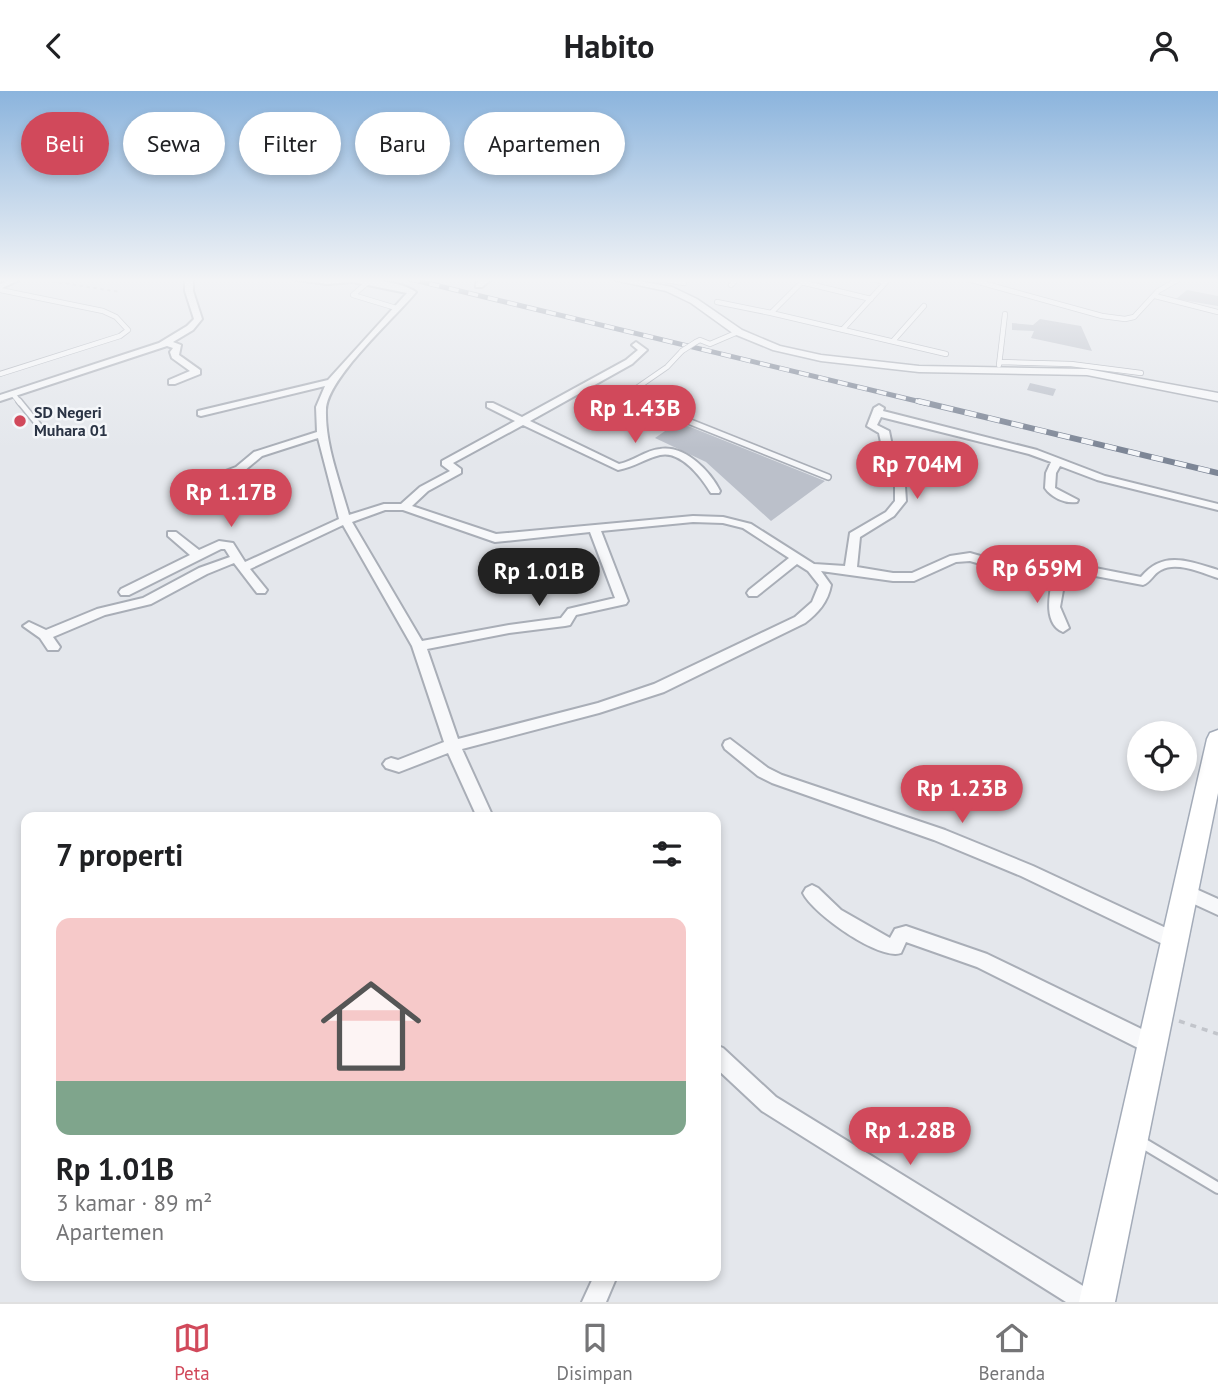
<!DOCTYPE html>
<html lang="id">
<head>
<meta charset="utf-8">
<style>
  body { margin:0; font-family:"PT Sans",sans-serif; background:#f6f6f6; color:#202124; height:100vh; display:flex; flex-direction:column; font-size:26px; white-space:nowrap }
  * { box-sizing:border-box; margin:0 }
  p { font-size:23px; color:#757577 }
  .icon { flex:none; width:38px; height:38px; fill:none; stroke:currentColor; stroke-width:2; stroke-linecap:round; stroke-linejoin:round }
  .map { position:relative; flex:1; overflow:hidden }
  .drawer { position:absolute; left:21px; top:721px; width:700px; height:469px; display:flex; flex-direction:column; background:#fff; border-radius:14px; box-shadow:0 4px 10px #0003 }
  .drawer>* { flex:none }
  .banner { position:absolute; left:21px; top:21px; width:700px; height:63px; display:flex; gap:14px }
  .tools { position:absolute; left:1127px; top:630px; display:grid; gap:14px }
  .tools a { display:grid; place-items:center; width:70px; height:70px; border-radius:50%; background:#fff; box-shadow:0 4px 10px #0003; font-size:35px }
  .price { position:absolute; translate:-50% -60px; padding:0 16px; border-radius:24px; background:#d1495b; color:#fff; font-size:23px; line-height:46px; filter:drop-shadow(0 2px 4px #0008) }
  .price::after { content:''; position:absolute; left:50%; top:42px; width:21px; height:16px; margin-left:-10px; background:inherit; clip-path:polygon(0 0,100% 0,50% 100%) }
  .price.on { background:#222; color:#fff }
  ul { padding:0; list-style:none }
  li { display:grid; align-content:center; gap:14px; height:371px; padding:0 35px }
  li span { display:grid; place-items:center; height:217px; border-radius:14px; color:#555 }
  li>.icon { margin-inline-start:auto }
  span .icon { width:126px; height:126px; fill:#fffc; stroke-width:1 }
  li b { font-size:30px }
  h2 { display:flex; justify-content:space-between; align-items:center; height:84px; padding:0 35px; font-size:30px }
  .tag { padding:0 24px; border-radius:32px; background:#fff; box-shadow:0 4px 10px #0003; font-size:24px; line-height:63px }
  .tag.on { background:#d1495b; color:#fff }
  header { display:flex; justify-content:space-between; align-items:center; height:91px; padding:0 35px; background:#fff; font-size:32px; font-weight:600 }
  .tab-bar { display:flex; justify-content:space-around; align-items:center; height:98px; border-top:2px solid #e0e0e0; background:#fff; font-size:19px; color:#757577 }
  .tab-bar a { display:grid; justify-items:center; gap:4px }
  .tab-bar .on { color:#d1495b }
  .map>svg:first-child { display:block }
  .building { fill:#bbc0ca }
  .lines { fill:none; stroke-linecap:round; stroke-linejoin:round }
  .service-far2-casing { stroke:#a9aeb7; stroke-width:6 }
  .service-far1-casing { stroke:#a9aeb7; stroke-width:8 }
  .service-casing { stroke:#a9aeb7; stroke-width:14 }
  .minor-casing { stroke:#a9aeb7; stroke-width:4 }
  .tertiary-casing { stroke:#a9aeb7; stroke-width:3 }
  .primary-casing { stroke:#a3abb8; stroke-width:3 }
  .path-far1 { stroke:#c2c5cb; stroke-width:2; stroke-dasharray:3.5 3.5; stroke-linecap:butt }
  .path { stroke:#c2c5cb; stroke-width:3.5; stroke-dasharray:6 6; stroke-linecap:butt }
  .service-far2 { stroke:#f7f8fa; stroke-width:4.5 }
  .service-far1 { stroke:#f7f8fa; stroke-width:5 }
  .service { stroke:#f7f8fa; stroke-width:10 }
  .minor { fill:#f7f8fa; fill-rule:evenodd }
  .tertiary { fill:#f7f8fa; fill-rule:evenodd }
  .primary { fill:#fff; fill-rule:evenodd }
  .rail-far1-casing { stroke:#7d8696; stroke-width:5 }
  .rail-casing { stroke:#7d8696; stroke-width:6 }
  .rail-far1 { stroke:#f4f6f9; stroke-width:3.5; stroke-dasharray:10; stroke-linecap:butt }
  .rail { stroke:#f4f6f9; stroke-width:4.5; stroke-dasharray:12; stroke-linecap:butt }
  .service-bridge-casing { stroke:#a9aeb7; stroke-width:6; stroke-linecap:butt }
  .service-bridge { stroke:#f7f8fa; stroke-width:4.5 }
  .poi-dot { fill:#d1495b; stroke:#f4f6f9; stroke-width:2.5 }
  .labels { text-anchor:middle; stroke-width:5; stroke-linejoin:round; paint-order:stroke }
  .far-poi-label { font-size:16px; font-weight:bold; fill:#2b3445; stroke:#f4f6f9; text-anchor:start }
</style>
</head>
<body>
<header><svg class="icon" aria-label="back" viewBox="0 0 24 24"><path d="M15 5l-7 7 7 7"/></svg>Habito<svg class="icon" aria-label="person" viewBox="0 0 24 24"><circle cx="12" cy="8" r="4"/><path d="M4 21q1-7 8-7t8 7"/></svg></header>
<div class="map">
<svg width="1218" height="1211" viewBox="0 0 1218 1211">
  <rect width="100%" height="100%" fill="#e4e7ec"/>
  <path class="building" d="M1187,199L1218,205V215L1176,208Z
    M1040,228L1081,235L1092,260L1031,247L1034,240L1012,239V232L1033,234Z
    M1030,292L1056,298L1053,305L1027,299Z
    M678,331L825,390L771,430L706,371L655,347Z"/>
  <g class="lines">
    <defs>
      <path id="service-far2" d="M658,188L684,192
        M805,188L771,222L946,263
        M968,188L1102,225L1125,228L1134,226L1158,200L1179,188
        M368,191L353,204L396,217
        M801,191L871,208
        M731,194L737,188
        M0,199L103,220L116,226L128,239L120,245L0,283
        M1155,205L1218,221
        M717,211L771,222
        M843,238L886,191L873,188
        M893,250L924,215
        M696,251L700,249L710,253L738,241
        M1000,271L1071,273L1141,282
        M999,274L1005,223
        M13,303L20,312
        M642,312L625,305L667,276L682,260"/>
      <path id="service-far1" d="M19,310L41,337
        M638,310L828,386"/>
      <path id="service" d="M1141,1051L1218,1097"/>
      <path id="minor" d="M12,188H21L0,198V193Z
        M185,188H193V200L202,228L193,239L173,251L181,254L179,264L200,279V283L175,293H169V289L190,280L172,267L170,261L173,257L167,255L0,310V304L159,252L187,235L194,228L185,200Z
        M290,188C319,186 393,184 416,201C394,228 327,287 326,319C325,354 340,391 349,424L384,413H401L420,396L450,380L442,374V370L515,330L487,316V312H493L522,326L626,269L638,259L632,254L636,251L647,259L632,273L530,330L619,373C634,370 646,359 660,358C685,354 710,380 720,400L719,402H711C702,387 681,359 660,364C646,367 635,376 618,379L523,334L453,372L461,378V382L428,400L412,415L496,443L693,425L723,426L751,433L814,473L845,475L850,442L886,421L895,410V395L885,370L879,342L867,335L874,317L879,314L884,317L883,320L1037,359L1105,385L1218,413V419L1097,389L1060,375L1056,382L1055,397L1078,409L1077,411C1065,413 1051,406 1045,397L1046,382L1051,371L1029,363L881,326L877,334L889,340L895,370L905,395L906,410L894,425L860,446L857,476L893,482H912L950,465L970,462L1043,483L1090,476L1141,486C1163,459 1189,470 1218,479V487C1202,482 1177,470 1161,479C1153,483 1151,491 1143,494L1090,484L1065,488L1060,516L1069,537L1063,541C1044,533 1049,506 1052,490L1043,491L970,470L956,471L914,490H893L821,480L831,494C828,511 818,522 805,532L664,601L599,622L462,658L493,726H477L448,662L399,681L386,677L383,673L386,669L391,667L398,669L444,651L412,555L343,434L250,478L267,499L265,502H257L234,472L207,483L151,513L105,524L53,546L60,556L58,559H48L40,547L23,535L29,531L46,539L97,518L143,507L199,477L230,466L225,458H221L129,504H121L119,501L121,498L190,464L168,445V441H176L199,459L219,450L233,452L245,471L339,428L318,347L262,365L244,380L207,394L200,404L193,408H185L184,406L192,400L199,390L236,376L254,361L317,341L316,316L325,295L201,325L198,324V320L328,289L407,202L353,191L327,193ZM385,419H403L495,451L590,441L615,507L568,518L561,527L509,534L422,550L352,431ZM693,431L723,432L743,437L789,467L749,499L747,502L749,505H757L797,473L808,480L819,494L812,511L795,526L654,593L598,612L458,648L427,558L509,542L565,535L570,534L576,524L626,513L628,510L601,440Z
        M483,188H492L482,196H476V192Z
        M730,648L768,677L782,684L945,739L1033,775L1181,844L1184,850L1181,856L1175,858L1169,856L1021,785L934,749L772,692L758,685L725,658L723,654L725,650Z
        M812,794L818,797L841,819L890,847L895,838L906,835L987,863L1160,947L1163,954L1160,961L1153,964L1146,961L977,876L906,851L901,862C880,870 813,823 803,802L806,797Z
        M1187,794L1218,808V824L1181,807L1178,802L1181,797Z
        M716,954L723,957L776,1006L1096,1203L1100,1211H1066L762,1020L716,977Z
        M594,1185H617L606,1211H582Z"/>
      <path id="tertiary" d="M609,188H628L672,196L697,208L742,239L780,255L821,264L919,275L1087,278L1218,302V310L1087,284L919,281L821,270L773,259L734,243L691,212L666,200Z"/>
      <path id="primary" d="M1218,639V702L1115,1211H1079L1207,648L1210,642Z"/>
    </defs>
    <use href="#service-far2" class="service-far2-casing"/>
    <use href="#service-far1" class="service-far1-casing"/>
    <use href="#service" class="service-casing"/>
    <use href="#minor" class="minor-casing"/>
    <use href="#tertiary" class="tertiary-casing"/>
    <use href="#primary" class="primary-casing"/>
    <path class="path-far1" d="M38,188L120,201"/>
    <path class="path" d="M1179,930L1218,943"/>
    <use href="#service-far2" class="service-far2"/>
    <use href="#service-far1" class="service-far1"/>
    <use href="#service" class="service"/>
    <use href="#minor" class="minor"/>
    <use href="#tertiary" class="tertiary"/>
    <use href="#primary" class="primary"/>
    <defs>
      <path id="rail-far1" d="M410,188L925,312"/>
      <path id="rail" d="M918,310L1218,382"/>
    </defs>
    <use href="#rail-far1" class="rail-far1-casing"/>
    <use href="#rail" class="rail-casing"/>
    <use href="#rail-far1" class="rail-far1"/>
    <use href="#rail" class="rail"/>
    <defs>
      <path id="service-bridge" d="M682,260L696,251"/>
    </defs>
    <use href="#service-bridge" class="service-bridge-casing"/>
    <use href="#service-bridge" class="service-bridge"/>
  </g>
  <linearGradient id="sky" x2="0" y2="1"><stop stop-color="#8bb4dd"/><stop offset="0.53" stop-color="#f3f4f6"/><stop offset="1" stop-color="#f3f4f6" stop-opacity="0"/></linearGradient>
  <rect width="1218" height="357" fill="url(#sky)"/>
  <circle class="poi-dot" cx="20" cy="330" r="7"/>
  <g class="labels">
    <g class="far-poi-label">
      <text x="34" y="327">SD Negeri<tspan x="34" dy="18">Muhara 01</tspan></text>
    </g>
  </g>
</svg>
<div class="tools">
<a><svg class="icon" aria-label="locate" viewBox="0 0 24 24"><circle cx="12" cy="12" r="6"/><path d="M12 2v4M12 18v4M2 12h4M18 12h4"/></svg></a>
</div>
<b class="price" style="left:635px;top:354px">Rp 1.43B</b>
<b class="price" style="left:917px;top:410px">Rp 704M</b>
<b class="price" style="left:231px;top:438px">Rp 1.17B</b>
<b class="price" style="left:1037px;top:514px">Rp 659M</b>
<b class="price on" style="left:539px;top:517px">Rp 1.01B</b>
<b class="price" style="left:962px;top:734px">Rp 1.23B</b>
<b class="price" style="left:910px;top:1076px">Rp 1.28B</b>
<div class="banner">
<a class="tag on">Beli</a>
<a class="tag">Sewa</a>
<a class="tag">Filter</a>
<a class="tag">Baru</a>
<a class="tag">Apartemen</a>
</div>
<section class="drawer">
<h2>7 properti<svg class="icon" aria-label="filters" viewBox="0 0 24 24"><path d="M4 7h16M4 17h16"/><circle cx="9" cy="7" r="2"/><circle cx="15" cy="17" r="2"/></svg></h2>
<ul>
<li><span style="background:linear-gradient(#f6c9c9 75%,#7fa58c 0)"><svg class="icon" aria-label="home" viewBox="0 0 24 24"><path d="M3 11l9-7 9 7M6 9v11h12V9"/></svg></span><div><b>Rp 1.01B</b><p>3 kamar · 89 m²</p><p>Apartemen</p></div></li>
</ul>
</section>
</div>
<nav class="tab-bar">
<a class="on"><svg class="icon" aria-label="map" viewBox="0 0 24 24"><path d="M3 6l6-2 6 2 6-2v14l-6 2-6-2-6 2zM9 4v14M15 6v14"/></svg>Peta</a>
<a><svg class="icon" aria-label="saved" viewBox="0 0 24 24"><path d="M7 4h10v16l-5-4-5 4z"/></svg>Disimpan</a>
<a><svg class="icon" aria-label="home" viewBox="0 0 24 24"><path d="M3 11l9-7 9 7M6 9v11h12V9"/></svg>Beranda</a>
</nav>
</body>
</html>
